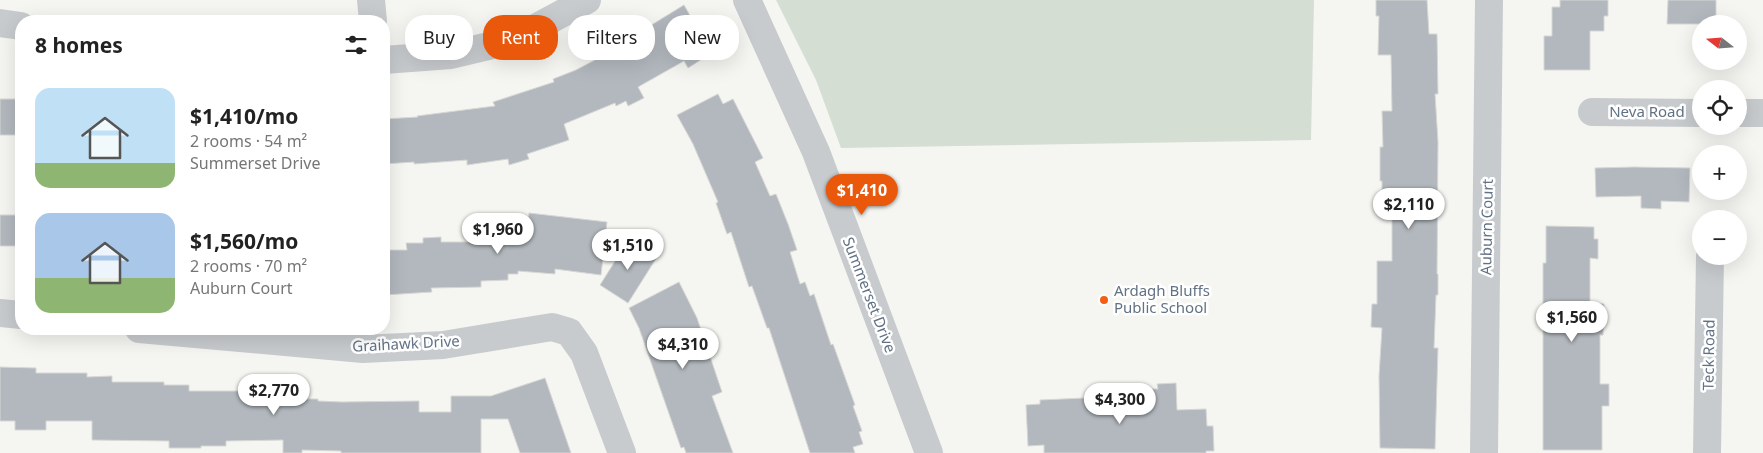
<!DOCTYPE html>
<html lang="en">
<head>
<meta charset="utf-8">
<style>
  body { margin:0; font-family:"Noto Sans",sans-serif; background:#f6f6f6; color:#222; height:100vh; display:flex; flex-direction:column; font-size:19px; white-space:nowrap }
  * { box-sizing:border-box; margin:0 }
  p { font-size:16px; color:#767676 }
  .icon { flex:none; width:28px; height:28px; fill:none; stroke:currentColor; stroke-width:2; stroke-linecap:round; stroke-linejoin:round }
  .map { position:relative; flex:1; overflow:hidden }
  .panel { position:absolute; left:15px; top:15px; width:375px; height:320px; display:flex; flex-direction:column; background:#fff; border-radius:20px; box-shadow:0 5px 20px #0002 }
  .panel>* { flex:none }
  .top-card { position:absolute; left:405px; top:15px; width:475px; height:45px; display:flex; gap:10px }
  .needle { width:32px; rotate:287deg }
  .fabs { position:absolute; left:1692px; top:15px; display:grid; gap:10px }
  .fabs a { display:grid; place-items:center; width:55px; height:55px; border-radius:50%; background:#fff; box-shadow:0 5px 20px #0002; font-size:25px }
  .price { position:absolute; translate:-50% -42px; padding:0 11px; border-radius:18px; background:#fff; color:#222; font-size:16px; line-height:32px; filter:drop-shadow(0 1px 2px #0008) }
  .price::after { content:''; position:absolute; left:50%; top:30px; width:15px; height:11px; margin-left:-8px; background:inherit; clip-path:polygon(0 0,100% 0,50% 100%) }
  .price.on { background:#ea580c; color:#fff }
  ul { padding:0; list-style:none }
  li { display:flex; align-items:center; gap:15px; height:125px; padding:0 20px }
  li span { display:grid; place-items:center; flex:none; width:140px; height:100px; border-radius:15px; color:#555 }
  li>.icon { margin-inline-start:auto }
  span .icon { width:60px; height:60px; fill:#fffc; stroke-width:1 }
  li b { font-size:21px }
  h2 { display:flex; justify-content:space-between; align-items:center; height:60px; padding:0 20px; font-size:21px }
  .pill { padding:0 18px; border-radius:20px; background:#fff; box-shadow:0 5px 20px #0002; font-size:18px; line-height:45px }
  .pill.on { background:#ea580c; color:#fff }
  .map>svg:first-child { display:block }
  .green { fill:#d5ded2 }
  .building { fill:#b2b8be; stroke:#d7d7d4 }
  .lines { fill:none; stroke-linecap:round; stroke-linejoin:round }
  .minor { stroke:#c8cbce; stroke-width:28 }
  .poi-dot { fill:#f35d14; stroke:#fff; stroke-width:2 }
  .labels { text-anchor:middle; stroke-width:5; stroke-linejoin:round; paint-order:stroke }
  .street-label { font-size:15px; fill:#627285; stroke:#fff }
  .poi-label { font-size:15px; fill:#627285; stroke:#fff; text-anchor:start }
</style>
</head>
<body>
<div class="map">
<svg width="1763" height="453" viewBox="0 0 1763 453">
  <rect width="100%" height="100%" fill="#f5f6f1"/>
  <path class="green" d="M776,0H1314L1311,140L841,148L816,80Z"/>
  <path class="building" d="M1376,0H1427L1429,34H1437L1438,94H1435L1438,142L1437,274H1438V295H1436L1434,348H1438L1435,449L1380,448L1379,376L1382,328L1371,327L1372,304H1377V261H1392V218H1386V206L1382,205V181H1380V147H1383L1382,111H1392L1391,55H1378L1379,16H1376Z
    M1560,0H1608V16H1604V31H1590V70H1544V36H1552V7H1560Z
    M1668,0H1716V24H1667Z
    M684,5L696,26L707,19L726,51L709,60L707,56L688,68L684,61L638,87L644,98L628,106L626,101L616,106L615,103L564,124L569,140L527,154L529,159L509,165L508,159L467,165V160L414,164V162L384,164V119L418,117L417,116L495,106L493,102L554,82L553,79L576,70L623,45L622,43Z
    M718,94L723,104L733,99L763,158L755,162L770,196L776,194L788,224L797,250L790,252L800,284L805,282L810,296L814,294L831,345L833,344L855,405L853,406L862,431L859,432L863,444L853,447L855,453H810L769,328H767L752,286L749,287L731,232L727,234L716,203L718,202L693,144L677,115Z
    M0,99H21V135H0Z
    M1634,167L1690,168L1689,202L1661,201V209L1641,208V196L1596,197L1595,168Z
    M529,213L607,222L601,275L555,269V274L518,271V274H508V280L481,281V287L431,288L432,292L384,295V250H407L406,243H423V238L441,237V242H484V230H499V226L528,225Z
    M0,215H21V246H0Z
    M1546,226L1594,227V239H1598V259L1590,258V303L1604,304L1603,335H1600V384H1609V406H1602V450H1543V263H1546Z
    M629,239L657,257L628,303L600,285Z
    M679,282L697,318L722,392L712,396L733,453H686L684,447L681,448L639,328L629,308Z
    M0,367L36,368V373H87V377L112,376V382H164V385H189V391H240V395H279V399H318V401L342,402L419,401V412H451V396H491L545,378L571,453H520L508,419H481V453H341V451L302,450V453H283V440L226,441V446H201V448H169V441L92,440V421H46V430H15V421H0Z
    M1176,383L1177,410L1206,409L1207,426H1213L1214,451H1206V453H1044V445L1028,446L1026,405L1040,404V400L1152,395L1151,389H1158L1157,384Z"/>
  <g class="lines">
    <path class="minor" d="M371,0L373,21
      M747,0L816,152L929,453
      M0,23L21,26
      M384,60L451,55L513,40L587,0
      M1592,112L1701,113
      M1739,113H1763
      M0,313L21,315
      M139,329L363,349L443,345L552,327L569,332L584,353L622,453
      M1484,453L1489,0
      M1707,453L1710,256"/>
  </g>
  <circle class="poi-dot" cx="1104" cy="300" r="5"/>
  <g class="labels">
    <g class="street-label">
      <text x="1647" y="117">Neva Road</text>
      <text transform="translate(1487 227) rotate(-89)" y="5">Auburn Court</text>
      <text transform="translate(869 295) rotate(69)" y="5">Summerset Drive</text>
      <text transform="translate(406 344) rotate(-3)" y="5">Graihawk Drive</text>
      <text transform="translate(1709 355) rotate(-89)" y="5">Teck Road</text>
    </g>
    <g class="poi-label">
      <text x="1114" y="296">Ardagh Bluffs<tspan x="1114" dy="17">Public School</tspan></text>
    </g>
  </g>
</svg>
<div class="fabs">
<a><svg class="needle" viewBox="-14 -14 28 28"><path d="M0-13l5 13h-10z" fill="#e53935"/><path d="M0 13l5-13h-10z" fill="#767676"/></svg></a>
<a><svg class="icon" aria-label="locate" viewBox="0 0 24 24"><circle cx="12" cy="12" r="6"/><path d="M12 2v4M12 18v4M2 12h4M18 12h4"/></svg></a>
<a>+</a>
<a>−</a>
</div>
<b class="price on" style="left:862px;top:216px">$1,410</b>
<b class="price" style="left:1409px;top:230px">$2,110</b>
<b class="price" style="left:498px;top:255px">$1,960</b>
<b class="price" style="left:628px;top:271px">$1,510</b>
<b class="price" style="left:1572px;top:343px">$1,560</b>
<b class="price" style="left:683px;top:370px">$4,310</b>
<b class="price" style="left:274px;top:416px">$2,770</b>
<b class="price" style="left:1120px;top:425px">$4,300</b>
<div class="top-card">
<a class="pill">Buy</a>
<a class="pill on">Rent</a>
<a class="pill">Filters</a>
<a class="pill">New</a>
</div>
<section class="panel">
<h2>8 homes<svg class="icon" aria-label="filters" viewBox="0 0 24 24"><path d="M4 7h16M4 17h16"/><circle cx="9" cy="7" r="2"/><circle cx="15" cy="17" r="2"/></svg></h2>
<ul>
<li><span style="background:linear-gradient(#bfe0f5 75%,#8fb573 0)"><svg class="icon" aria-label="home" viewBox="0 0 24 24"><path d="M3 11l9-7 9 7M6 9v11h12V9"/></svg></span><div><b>$1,410/mo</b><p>2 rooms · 54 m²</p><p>Summerset Drive</p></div></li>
<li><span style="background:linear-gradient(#a9c7e8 65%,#8fb573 0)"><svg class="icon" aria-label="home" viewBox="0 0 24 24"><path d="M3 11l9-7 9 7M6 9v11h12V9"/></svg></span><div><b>$1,560/mo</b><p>2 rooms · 70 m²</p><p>Auburn Court</p></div></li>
</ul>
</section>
</div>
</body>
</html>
